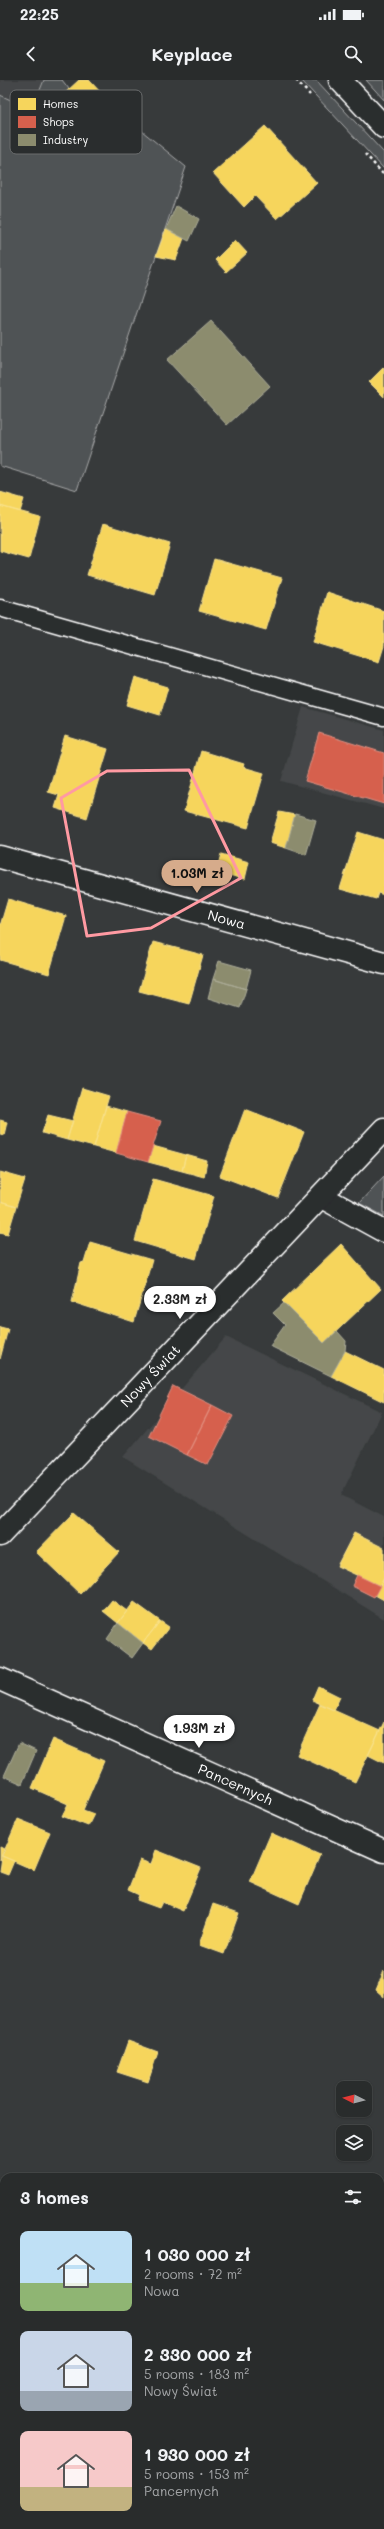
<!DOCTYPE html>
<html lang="en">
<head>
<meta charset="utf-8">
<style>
  body { margin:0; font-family:Mali,sans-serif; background:#353838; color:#f1f3f6; height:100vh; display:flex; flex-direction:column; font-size:15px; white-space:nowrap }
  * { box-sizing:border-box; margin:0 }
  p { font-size:13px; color:#a5a7a9 }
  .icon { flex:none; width:22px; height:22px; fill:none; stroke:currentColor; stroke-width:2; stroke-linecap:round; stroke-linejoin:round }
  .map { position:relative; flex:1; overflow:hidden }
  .panel { position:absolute; left:0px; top:2093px; width:384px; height:356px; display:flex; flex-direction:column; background:#292c2c; border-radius:12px 12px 0 0; box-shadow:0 1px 3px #0004,0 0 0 1px #454848 }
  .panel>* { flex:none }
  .needle { width:26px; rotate:276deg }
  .fabs { position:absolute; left:336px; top:2001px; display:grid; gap:8px }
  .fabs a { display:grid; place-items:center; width:36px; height:36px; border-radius:8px; background:#292c2c; box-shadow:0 1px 3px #0004,0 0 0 1px #454848; font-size:20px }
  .price { position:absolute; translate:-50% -34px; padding:0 9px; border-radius:14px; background:#fff; color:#222; font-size:13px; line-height:26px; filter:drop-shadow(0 1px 2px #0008) }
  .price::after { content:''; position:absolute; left:50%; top:24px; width:12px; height:9px; margin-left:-6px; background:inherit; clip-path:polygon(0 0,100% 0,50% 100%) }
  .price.selected { background:#d6ab8b; color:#111 }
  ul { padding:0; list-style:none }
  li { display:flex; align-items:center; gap:12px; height:100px; padding:0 20px }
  li span { display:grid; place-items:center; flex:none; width:112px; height:80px; border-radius:8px; color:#555 }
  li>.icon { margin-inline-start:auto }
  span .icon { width:48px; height:48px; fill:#fffc; stroke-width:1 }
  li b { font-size:17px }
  h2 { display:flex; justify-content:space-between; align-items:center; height:48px; padding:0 20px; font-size:17px }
  .status { display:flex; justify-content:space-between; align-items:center; height:28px; padding:0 20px; background:#292c2c; direction:ltr }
  .status svg { height:11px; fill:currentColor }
  header { display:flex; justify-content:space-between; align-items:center; height:52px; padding:0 20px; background:#292c2c; font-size:18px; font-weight:700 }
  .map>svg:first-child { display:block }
  .built { fill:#444748 }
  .green { fill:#505354; stroke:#a8a9aa }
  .homes { fill:#f6d55c; stroke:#f9e28d }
  .shops { fill:#d6604d; stroke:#e29082 }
  .industry { fill:#8c8c6e; stroke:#aeae9a }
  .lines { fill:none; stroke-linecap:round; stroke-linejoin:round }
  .lane-casing { stroke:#fff; stroke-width:19 }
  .street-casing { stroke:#fff; stroke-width:25 }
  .secondary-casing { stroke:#fff; stroke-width:25 }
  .path { stroke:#fff; stroke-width:2.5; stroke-dasharray:3 3; stroke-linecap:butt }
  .lane { stroke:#2a2d2e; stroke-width:16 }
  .street { stroke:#2a2d2e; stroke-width:22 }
  .secondary { stroke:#2a2d2e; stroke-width:22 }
  .marked { fill:none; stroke:#ff9aa2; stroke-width:3; stroke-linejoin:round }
  .labels { text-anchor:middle; stroke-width:4; stroke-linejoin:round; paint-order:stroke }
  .street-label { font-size:14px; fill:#fff; stroke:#2a2d2e }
  .key { fill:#2a2d2e; stroke:#6a6c6d; stroke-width:1 }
  .key-label { font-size:11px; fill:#fff }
</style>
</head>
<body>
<div class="status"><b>22:25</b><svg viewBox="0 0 49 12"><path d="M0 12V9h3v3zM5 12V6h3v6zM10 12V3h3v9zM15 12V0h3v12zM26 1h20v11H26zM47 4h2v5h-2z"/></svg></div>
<header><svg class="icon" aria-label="back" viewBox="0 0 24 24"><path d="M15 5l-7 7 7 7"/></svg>Keyplace<svg class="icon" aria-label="search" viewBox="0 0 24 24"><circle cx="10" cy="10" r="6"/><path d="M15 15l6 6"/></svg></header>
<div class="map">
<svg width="384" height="2449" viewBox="0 0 384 2449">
  <rect width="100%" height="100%" fill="#373a3b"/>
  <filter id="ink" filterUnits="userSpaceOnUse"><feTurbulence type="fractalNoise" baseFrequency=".025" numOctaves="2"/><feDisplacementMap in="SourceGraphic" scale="8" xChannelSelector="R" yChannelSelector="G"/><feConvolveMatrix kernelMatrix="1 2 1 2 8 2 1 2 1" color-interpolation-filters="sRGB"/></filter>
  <g filter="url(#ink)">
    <path class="built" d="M0,0H44L32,30L0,15Z
      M303,627L384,650V729L281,701Z
      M226,1257L382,1332L341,1415L384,1437V1539L123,1377Z"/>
    <path class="green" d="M44,0H62L102,51L120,33L186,87L77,410L0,386V15L32,30Z
      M301,0H316L384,73V89Z
      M366,0H384V20Z
      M384,1096V1136L359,1123Z"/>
    <path class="homes" d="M79,0H89L120,33L102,51L66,12Z
      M265,46L317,103L277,139L255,116L244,127L213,93Z
      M166,149L184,158L176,180L156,176Z
      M235,160L247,173L226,192L215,180Z
      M384,287V317L369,302Z
      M0,412L24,419L20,432L0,426Z
      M0,426L40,437L29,479L0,471Z
      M103,444L170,464L155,515L87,495Z
      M214,479L282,498L266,550L199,531Z
      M327,512L384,531V566L379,582L313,562Z
      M135,597L168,607L160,635L127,625Z
      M65,656L108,669L87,738L55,728L59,715L48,712Z
      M201,671L244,684L243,687L264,693L248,748L184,731Z
      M279,732L295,735L286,768L270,763Z
      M358,752L384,760V815L378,813L376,819L340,809Z
      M221,774L249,782L245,799L216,792Z
      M8,819L66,836L49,894L0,880V846Z
      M153,862L203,875L189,924L139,911Z
      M82,1008L109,1016L94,1067L67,1060Z
      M106,1026L127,1032L116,1073L94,1067Z
      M245,1029L304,1052L278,1118L220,1096Z
      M48,1035L73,1041L67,1060L42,1053Z
      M0,1040L7,1042L4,1055L0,1054Z
      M153,1066L186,1075L182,1091L148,1082Z
      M186,1075L207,1081L204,1097L182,1091Z
      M0,1092L25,1099L16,1127L0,1122Z
      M153,1099L214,1116L196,1179L135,1161Z
      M0,1122L16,1127L8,1154L0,1152Z
      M90,1162L152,1180L134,1242L72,1222L81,1183L84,1182Z
      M341,1164L381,1209L324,1263L282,1221Z
      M0,1247L8,1249L0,1279Z
      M345,1271L384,1290V1322L331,1296Z
      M74,1433L119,1472L80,1514L36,1472Z
      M354,1453L384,1468V1498L380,1506L337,1486Z
      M384,1498V1520L375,1515Z
      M112,1520L127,1531L118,1543L103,1531Z
      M134,1522L160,1541L143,1563L118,1543Z
      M160,1541L169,1547L152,1569L143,1563Z
      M318,1606L340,1617L334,1630L312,1620Z
      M320,1624L380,1651L355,1702L297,1675Z
      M384,1642V1683L368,1675Z
      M53,1659L104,1681L83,1730L94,1734L88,1746L62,1736L68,1724L32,1708Z
      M18,1739L50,1752L34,1790L2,1776Z
      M271,1753L320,1775L299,1824L250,1802Z
      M0,1767L4,1769L0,1780Z
      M156,1770L201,1788L183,1831L162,1822L159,1828L137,1820L139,1815L128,1810L140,1780L151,1784Z
      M2,1776L14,1781L8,1795L0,1792Z
      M213,1824L239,1833L224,1874L199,1865Z
      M384,1891V1917L376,1910Z
      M128,1961L158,1972L148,2002L117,1992Z
      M4,2337V2379L0,2376V2345Z
      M105,2445H155L153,2449H113Z
      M192,2445H212L210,2449H191Z
      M215,2445H228L227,2449Z"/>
    <path class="shops" d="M319,653L384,673V724L305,701Z
      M127,1032L161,1041L148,1082L116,1073Z
      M173,1306L212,1325L187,1375L149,1356Z
      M212,1325L233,1336L208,1385L187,1375Z
      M357,1495L380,1506L374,1517L352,1506Z"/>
    <path class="industry" d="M176,126L199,139L189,161L166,149Z
      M211,241L270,306L227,345L167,280Z
      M295,734L316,740L306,775L286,768Z
      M219,881L251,890L246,909L213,899Z
      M213,899L246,909L240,928L208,918Z
      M284,1223L324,1263L337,1251L346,1261L345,1271L331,1296L270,1266L285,1245L273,1233Z
      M118,1543L143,1563L132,1578L107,1559Z
      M19,1663L36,1671L22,1704L4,1696Z"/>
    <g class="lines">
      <defs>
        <path id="lane" d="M0,528L384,637"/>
        <g id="street">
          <path id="s1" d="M0,777L384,883"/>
          <path d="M322,1117L384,1151"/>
          <path id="s2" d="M0,1599L384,1771"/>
        </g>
        <g id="secondary">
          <path d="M340,0L384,47"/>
          <path id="s3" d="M0,1455L384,1049"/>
        </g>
      </defs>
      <use href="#lane" class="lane-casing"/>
      <use href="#street" class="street-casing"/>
      <use href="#secondary" class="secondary-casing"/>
      <path class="path" d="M296,0L310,15
        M365,74L384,95"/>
      <use href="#lane" class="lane"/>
      <use href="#street" class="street"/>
      <use href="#secondary" class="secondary"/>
    </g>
  </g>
  <path class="marked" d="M189,690L241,798L151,848L87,856L61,718L107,691Z"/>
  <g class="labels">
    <g class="street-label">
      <text dy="5" stroke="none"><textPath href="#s1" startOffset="235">Nowa</textPath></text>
      <text dy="5" stroke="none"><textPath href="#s3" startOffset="219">Nowy Świat</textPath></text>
      <text dy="5" stroke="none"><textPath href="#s2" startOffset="258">Pancernych</textPath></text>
    </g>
  </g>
  <rect x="10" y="10" width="132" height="64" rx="6" class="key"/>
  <rect x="18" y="18" width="18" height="12" fill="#f6d55c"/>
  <rect x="18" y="36" width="18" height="12" fill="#d6604d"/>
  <rect x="18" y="54" width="18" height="12" fill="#8c8c6e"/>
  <g class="key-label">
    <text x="43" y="28">Homes</text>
    <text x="43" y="46">Shops</text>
    <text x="43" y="64">Industry</text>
  </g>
</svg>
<div class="fabs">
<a><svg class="needle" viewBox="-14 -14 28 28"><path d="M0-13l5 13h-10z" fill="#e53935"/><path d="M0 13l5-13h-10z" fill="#a5a7a9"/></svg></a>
<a><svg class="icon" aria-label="layers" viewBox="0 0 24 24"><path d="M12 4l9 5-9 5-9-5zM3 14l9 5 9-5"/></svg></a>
</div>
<b class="price selected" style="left:197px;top:814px">1.03M zł</b>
<b class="price" style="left:180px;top:1240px">2.33M zł</b>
<b class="price" style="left:199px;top:1669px">1.93M zł</b>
<section class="panel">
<h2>3 homes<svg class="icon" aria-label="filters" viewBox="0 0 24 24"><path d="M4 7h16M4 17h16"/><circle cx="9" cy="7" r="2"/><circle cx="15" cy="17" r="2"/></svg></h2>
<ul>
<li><span style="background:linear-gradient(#bfe0f5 65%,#8fb573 0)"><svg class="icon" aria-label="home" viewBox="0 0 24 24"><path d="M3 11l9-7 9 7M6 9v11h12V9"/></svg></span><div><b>1 030 000 zł</b><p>2 rooms · 72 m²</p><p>Nowa</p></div></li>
<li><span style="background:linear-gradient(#c9d6e8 75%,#9aa5b1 0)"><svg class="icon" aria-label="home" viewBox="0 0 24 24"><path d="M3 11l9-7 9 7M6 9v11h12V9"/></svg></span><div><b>2 330 000 zł</b><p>5 rooms · 183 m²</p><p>Nowy Świat</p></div></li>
<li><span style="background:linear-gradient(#f6c9c9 70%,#c2b280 0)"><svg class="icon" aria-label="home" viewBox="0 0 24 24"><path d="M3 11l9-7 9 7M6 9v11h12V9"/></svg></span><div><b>1 930 000 zł</b><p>5 rooms · 153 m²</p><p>Pancernych</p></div></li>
</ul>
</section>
</div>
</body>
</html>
